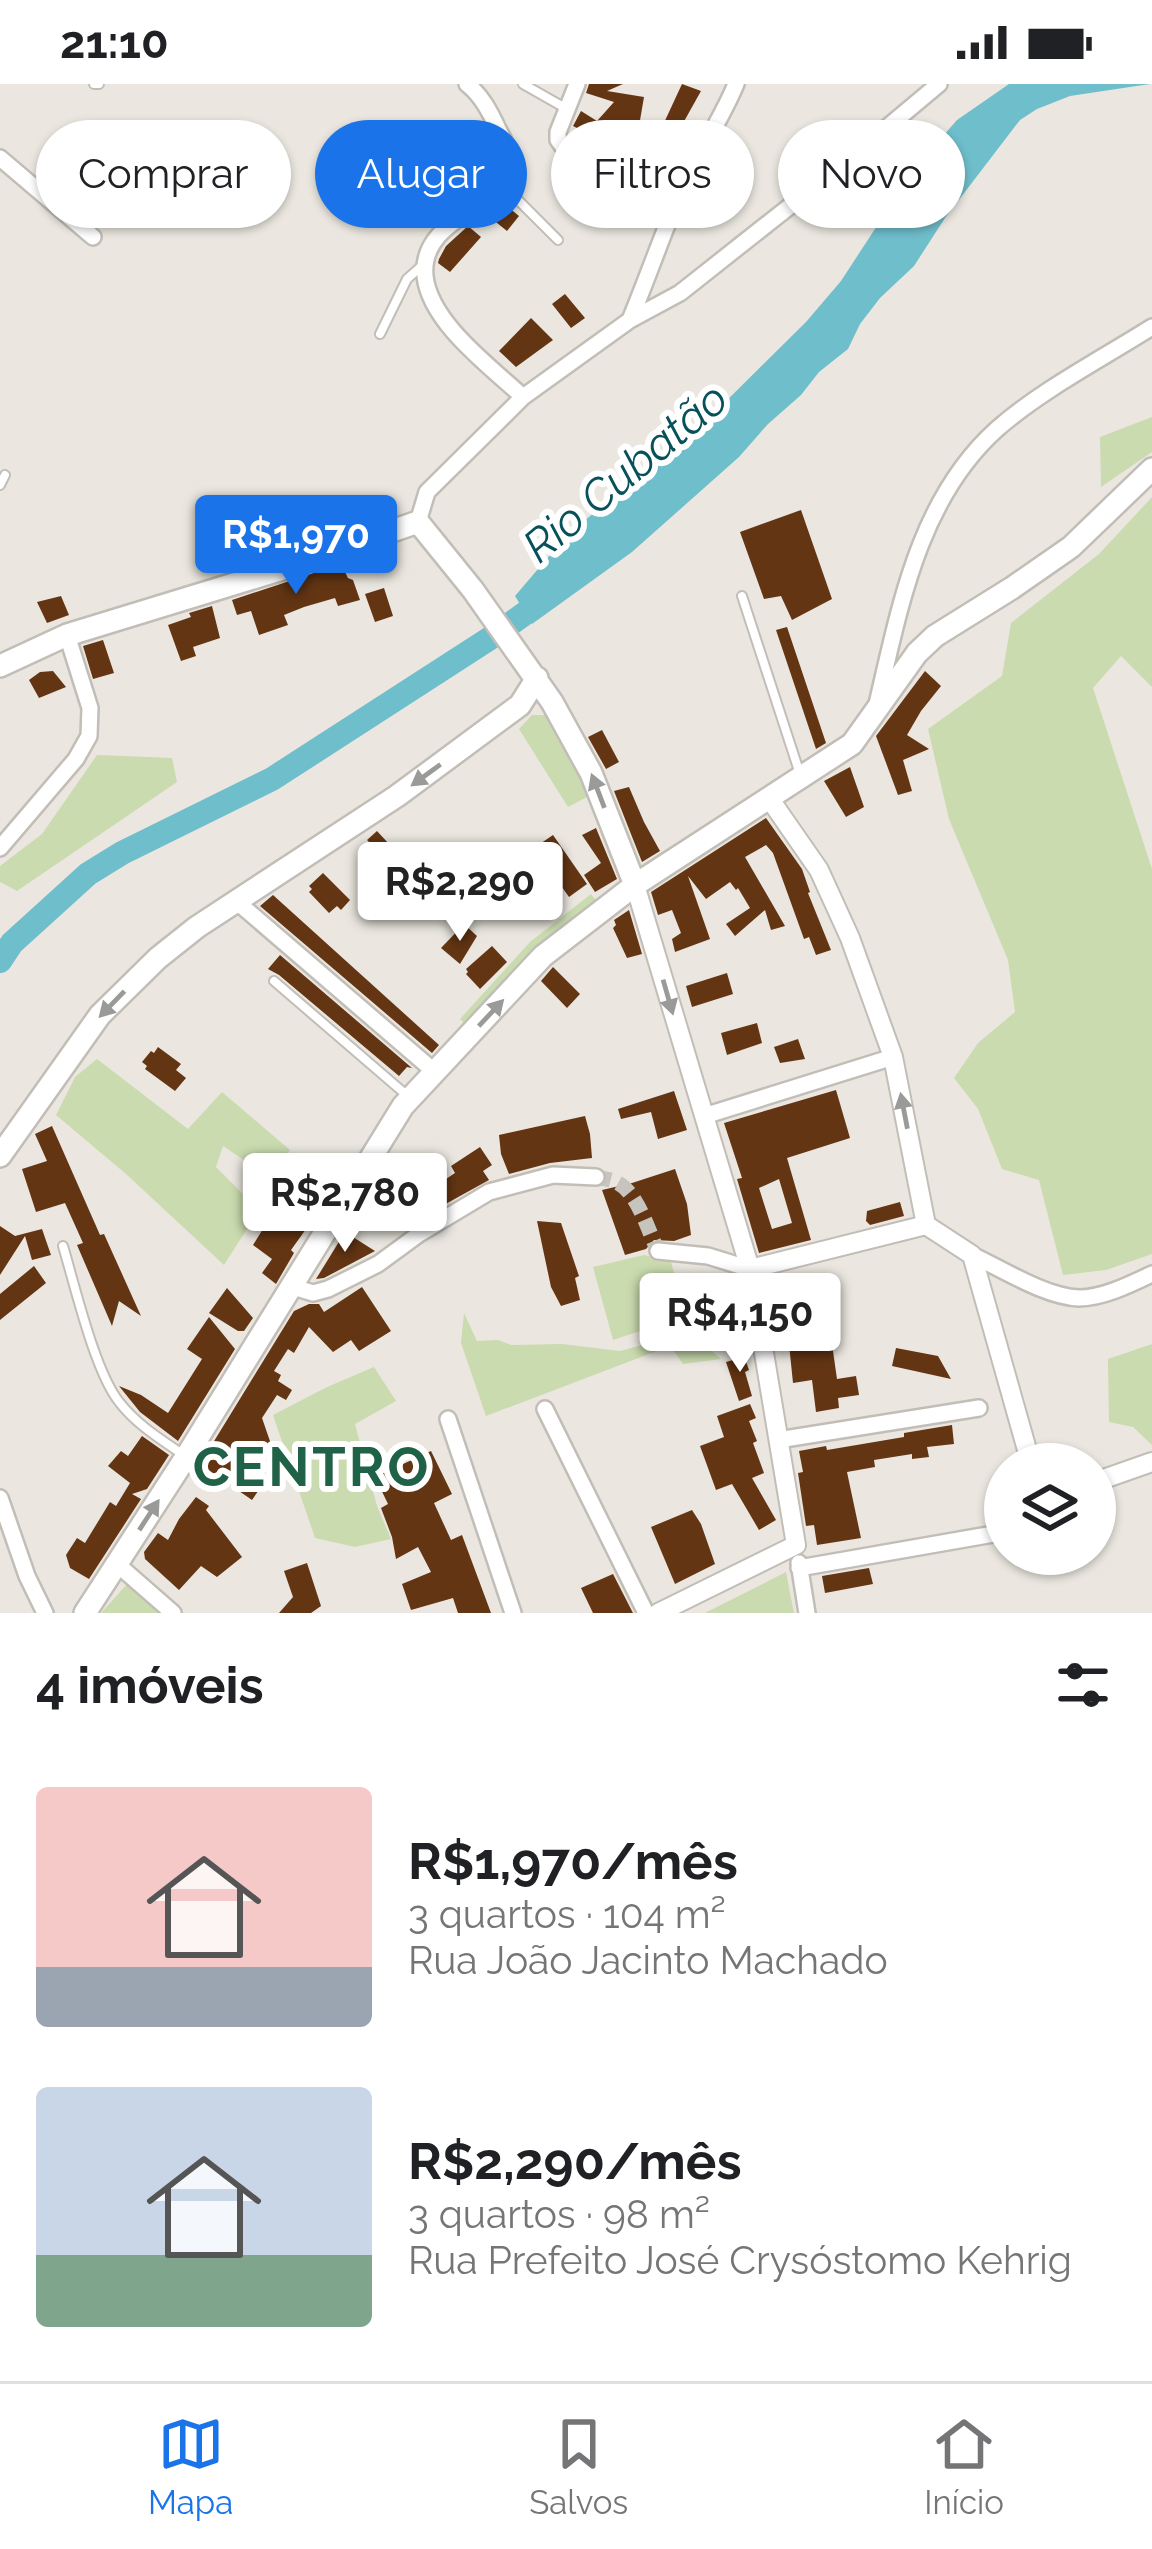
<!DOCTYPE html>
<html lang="pt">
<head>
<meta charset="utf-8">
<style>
  body { margin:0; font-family:Raleway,sans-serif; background:#f2f2f2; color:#202124; height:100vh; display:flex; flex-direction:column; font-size:45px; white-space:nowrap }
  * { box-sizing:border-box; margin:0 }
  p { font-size:39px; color:#757577 }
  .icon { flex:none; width:66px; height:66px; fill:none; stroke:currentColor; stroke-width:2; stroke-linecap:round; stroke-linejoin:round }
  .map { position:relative; height:1529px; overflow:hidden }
  .details { display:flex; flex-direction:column; background:#fff; flex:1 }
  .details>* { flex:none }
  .hud { position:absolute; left:36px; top:36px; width:1080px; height:108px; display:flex; gap:24px }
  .tools { position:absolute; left:984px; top:1359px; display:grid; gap:24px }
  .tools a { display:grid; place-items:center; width:132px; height:132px; border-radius:50%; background:#fff; box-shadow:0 3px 9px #0004; font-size:60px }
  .price { position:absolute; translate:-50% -102px; padding:0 27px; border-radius:12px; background:#fff; color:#222; font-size:39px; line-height:78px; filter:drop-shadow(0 3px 6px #0008) }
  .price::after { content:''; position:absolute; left:50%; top:72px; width:36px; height:27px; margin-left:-18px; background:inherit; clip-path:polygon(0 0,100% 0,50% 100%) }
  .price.selected { background:#1a73e8; color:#fff }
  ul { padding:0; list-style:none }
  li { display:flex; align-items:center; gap:36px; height:300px; padding:0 36px }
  li span { display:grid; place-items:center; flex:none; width:336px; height:240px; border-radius:12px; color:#555 }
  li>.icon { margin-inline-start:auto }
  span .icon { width:144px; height:144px; fill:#fffc; stroke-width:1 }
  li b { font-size:51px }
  h2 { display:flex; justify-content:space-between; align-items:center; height:144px; padding:0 36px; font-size:51px }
  .pill { padding:0 42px; border-radius:54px; background:#fff; box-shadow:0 3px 9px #0004; font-size:42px; line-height:108px }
  .pill.selected { background:#1a73e8; color:#fff }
  .status { display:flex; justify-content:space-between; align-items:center; height:84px; padding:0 60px; background:#fff; direction:ltr }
  .status svg { height:33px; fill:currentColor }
  .tab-bar { display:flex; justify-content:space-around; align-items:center; height:168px; border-top:3px solid #e0e0e0; background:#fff; font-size:33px; color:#757577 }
  .tab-bar a { display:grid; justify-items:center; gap:6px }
  .tab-bar .selected { color:#1a73e8 }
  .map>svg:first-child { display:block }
  .green { fill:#cadbaf }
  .water { fill:#6fbecb }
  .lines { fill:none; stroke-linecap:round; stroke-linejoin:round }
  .river { stroke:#6fbecb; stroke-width:24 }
  .building { fill:#633513; fill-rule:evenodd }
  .minor-tunnel { stroke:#c7c3bd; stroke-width:15; stroke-dasharray:15 8; stroke-linecap:butt }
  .service-casing { stroke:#c2beb7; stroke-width:12 }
  .minor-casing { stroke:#c2beb7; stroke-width:20 }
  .tertiary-casing { stroke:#c2beb7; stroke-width:22 }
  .secondary-casing { stroke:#c2beb7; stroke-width:26 }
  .service { stroke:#fff; stroke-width:8 }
  .minor { stroke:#fff; stroke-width:15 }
  .tertiary { stroke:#fff; stroke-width:18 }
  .secondary { stroke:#fff; stroke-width:21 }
  .oneway { fill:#9a9a98 }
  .labels { text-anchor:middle; stroke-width:12; stroke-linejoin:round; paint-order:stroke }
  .water-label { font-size:45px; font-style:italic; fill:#07515a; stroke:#fff }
  .district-label { font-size:54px; font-weight:bold; letter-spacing:3px; fill:#206248; stroke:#fff }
</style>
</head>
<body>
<div class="status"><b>21:10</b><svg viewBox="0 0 49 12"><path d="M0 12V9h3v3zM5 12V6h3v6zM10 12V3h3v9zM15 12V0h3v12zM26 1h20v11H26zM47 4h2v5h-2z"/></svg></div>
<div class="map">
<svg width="1152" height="1529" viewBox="0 0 1152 1529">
  <rect width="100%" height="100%" fill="#ebe7e0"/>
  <path class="green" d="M1152,333V368L1101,403L1100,353Z
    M1152,413V603L1121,572L1093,604L1152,785V1170L1106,1186L1063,1191L1039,1096L1002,1085L978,1025L954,994L978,959L1015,928L1008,876L949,735L928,645L1002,592L1011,539L1099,470Z
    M532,631H547L589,712L568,723L519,645Z
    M97,671L172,674L177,698L17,807L0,798V782L42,750Z
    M591,810L600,822L470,945L460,935L530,858Z
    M97,975L188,1045L222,1008L290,1066L272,1095L223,1062L216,1083L259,1126L224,1181L126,1090L56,1031L75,993Z
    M644,1171L671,1178L686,1232L613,1256L593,1183Z
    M464,1229L477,1257L498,1256L511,1261L562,1260L620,1267L657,1257L698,1233L699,1255L721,1275L683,1280L670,1262L486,1332L461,1259Z
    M1152,1260V1361L1133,1343L1109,1338L1108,1275Z
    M374,1283L396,1317L355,1340L377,1422L391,1455L355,1463L315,1454L273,1331L327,1303Z
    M786,1488L794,1529H705Z
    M128,1499L165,1529H101Z"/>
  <path class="water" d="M1009,0H1150L1070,12L1037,25L1020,36L945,134L914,182L880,214L860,240L848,265L819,288L801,311L768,340L739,373L632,468L532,540L515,512L567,451L708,335L806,238L841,197L914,85L957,36Z"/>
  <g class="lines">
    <path class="river" d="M0,877L12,859L88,790L122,769L272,695L495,551L549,512"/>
  </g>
  <path class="building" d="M589,0H623L607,7L644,13L638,48L651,53L640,80L608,67L575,47L577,44L573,42L581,27L597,37L614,18L586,9Z
    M682,0L701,7L682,41L686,43L674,66L656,56Z
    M502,118L519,132L507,147L486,130Z
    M468,142L481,153L450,188L438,179L439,175L446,162Z
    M565,210L585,234L571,244L552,220Z
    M531,234L553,256L516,283L499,267Z
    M801,426L832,515L792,536L781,512L764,515L740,448Z
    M341,480L348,494L353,496L360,516L338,522L335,514L304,523L284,531L288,541L259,551L251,527L237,531L232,516Z
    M384,504L393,532L375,538L365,510Z
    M61,512L69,531L47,539L37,518Z
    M212,522L220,554L193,563L196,572L181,577L168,541L191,533L189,529Z
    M787,543L826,659L816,665L776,546Z
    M103,556L114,589L93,595L83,562Z
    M53,587L66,603L39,614L29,596L40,588Z
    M925,587L941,602L921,627L907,651L929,665L903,676L912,707L898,711L876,652Z
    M602,646L619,678L606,685L588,653Z
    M850,683L864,723L846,733L824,697Z
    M629,703L644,738L660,767L642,778L614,707Z
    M766,734L802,785L810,808L808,809L831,866L816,871L809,853L804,855L773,769L766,761L745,773L785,842L771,846L765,826L735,852L726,840L750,824L738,804L736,806L730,798L706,815L688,792L710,855L675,868L672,855L681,849L672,826L658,831L651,808Z
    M596,744L617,795L595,808L584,791L601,779L582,751Z
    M377,747L402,774L395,781L403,789L396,796L374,773L379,769L367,756Z
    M553,751L587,800L569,813L534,764Z
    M323,789L350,816L341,826L337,822L329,829L309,808L312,805L309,802Z
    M416,797L434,815L436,813L446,822L433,834L407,807Z
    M273,811L439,961L432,969L260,822Z
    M629,826L642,870L627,874L613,844L616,841L614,836Z
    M464,840L477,852L460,880L441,864Z
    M492,862L507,878L480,905L466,890L468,888L466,885Z
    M280,871L412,984L407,983L399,992L279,891L268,885Z
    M553,883L580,910L567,924L541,897Z
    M727,889L733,910L692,923L686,902Z
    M757,939L762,959L727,971L721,949Z
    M798,955L805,975L780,979L774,963Z
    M158,963L181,980L176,986L186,994L175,1007L145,985L147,982L142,978L151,967L154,969Z
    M836,1006L850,1054L787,1074L811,1156L759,1169L737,1095L742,1094L724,1039ZM779,1095L792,1139L772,1145L759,1104Z
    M674,1007L687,1046L658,1055L651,1028L621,1035L618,1025Z
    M585,1032L590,1050L592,1074L550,1079L509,1090L501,1070L499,1051Z
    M52,1042L100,1151L104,1150L141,1232L119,1217L112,1242L77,1161L83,1159L65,1119L36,1128L22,1085L47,1077L35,1050Z
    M480,1063L492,1081L483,1087L489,1096L442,1122L431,1105L455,1089L451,1082Z
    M297,1081L334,1106L291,1166L294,1169L276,1200L262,1189L272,1175L253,1161L266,1140L261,1136Z
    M675,1085L687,1120L691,1151L674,1157L654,1156L646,1165L625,1171L602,1106L632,1099Z
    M900,1118L904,1132L870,1141L866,1137L867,1127Z
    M537,1137L561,1139L579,1192L575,1194L580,1216L561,1222L551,1203Z
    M0,1142L15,1152L42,1145L51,1171L32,1176L25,1152L0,1191Z
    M345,1148L375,1167L324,1194L316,1195Z
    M34,1182L46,1199L0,1236V1210Z
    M781,1197L784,1214L806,1209L808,1219L804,1235L773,1242L766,1199Z
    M362,1203L391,1247L359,1267L351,1256L333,1268L309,1243L294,1269L288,1265L274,1287L281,1291L278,1297L292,1306L286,1316L277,1311L262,1334L272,1363L255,1369L247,1380L267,1394L252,1416L200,1380L294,1227L309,1220H319L324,1228Z
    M227,1204L253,1234L244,1247H238L209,1229Z
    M737,1230L744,1249L724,1253L723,1249L690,1260L687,1253Z
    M209,1233L235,1265L178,1357L140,1328L119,1302L141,1311L168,1329L202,1275L187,1265Z
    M831,1253L837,1295L856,1292L859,1311L838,1314L839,1324L816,1328L812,1296L793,1299L789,1260Z
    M896,1264L938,1272L951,1295L892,1282Z
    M742,1267L749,1286L745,1288L752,1312L739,1317L726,1278L733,1276L731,1269Z
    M750,1320L756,1334L749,1337L757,1357L753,1359L764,1389L752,1394L776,1436L759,1446L732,1400L716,1406L700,1362L724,1353L717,1332Z
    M952,1341L954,1360L927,1363L929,1373L912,1375V1370L874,1376L875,1383L847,1388L861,1454L817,1461L814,1441L806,1442L798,1389L803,1388L799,1367L826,1362L827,1366L904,1353V1349Z
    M142,1352L169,1371L147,1405L132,1410L141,1415L89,1495L70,1484L66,1471L77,1454L85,1459L110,1418L116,1422L130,1399L108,1382L121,1367L128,1372Z
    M431,1367L452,1410L434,1419L451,1456L462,1451L491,1529H458L453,1514L411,1526L402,1500L431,1488L418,1463L396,1475L392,1453L381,1424L388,1420L375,1393Z
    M196,1413L209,1422L206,1426L242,1473L217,1493L201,1482L179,1506L145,1475L144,1468L158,1449L168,1456L179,1435Z
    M692,1426L701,1440L715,1480L675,1500L651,1443Z
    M307,1479L321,1522L311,1529H279L293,1513L284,1487Z
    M869,1484L873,1500L825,1509L822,1492Z
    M613,1490L633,1529H593L581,1504Z"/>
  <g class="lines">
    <path class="minor-tunnel" d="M596,1093C603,1095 610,1095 616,1098C638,1108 648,1147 658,1167"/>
    <defs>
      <path id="service" d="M94,0H99
        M523,0L567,25
        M504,102L558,156
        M380,250L407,195L425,179
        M0,401L5,391
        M742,512L799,687
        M274,897L410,1014
        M63,1162C75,1202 95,1289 120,1319C137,1341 162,1356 185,1372"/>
      <path id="minor" d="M467,0C482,12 490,28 498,45C504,56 510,67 511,80C512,122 419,131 425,192C430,239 491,283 523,313
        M577,0L558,48V56L563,63L679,109
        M0,74L93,153
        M630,236C647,195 662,152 679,111C695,73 720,39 736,0
        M418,438L427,408L523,313L630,236L680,209L847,77L939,0
        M877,620C900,522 919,415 997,345C1040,307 1103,274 1152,243
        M0,764L76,675L89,652L90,624L67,551
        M236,817L435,988
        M704,1032L893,973
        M658,1167L708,1172L750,1185
        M972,1171C1002,1185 1046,1213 1079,1214C1103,1214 1131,1200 1152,1190
        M290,1202L313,1209L328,1205L378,1180L419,1150L489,1108L553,1091L596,1093
        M545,1325L646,1529
        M448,1335L513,1529
        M778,1356L979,1324
        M0,1414L27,1492L45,1529
        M799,1479L807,1529
        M117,1480L173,1529
        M799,1484L1005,1448"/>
      <path id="tertiary" d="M769,714L819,786L850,854L893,973L926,1141
        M635,801L750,1185L796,1461L658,1529
        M926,1141L972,1171L1031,1380
        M750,1185L926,1141
        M1095,1398L1152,1378"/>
      <path id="secondary" d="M0,582L67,551L276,487L418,438L473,506L552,618L591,689L635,801
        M0,1072L100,931L158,874L197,843L397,712L520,621L537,594
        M85,1529L186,1373L403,1022L543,872L635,801L852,660L917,569L935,552L1012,504L1071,463L1152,385"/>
    </defs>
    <use href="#service" class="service-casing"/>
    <use href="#minor" class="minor-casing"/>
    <use href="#tertiary" class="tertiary-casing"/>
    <use href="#secondary" class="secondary-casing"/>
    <use href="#service" class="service"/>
    <use href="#minor" class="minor"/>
    <use href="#tertiary" class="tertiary"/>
    <use href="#secondary" class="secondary"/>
  </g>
  <defs><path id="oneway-solid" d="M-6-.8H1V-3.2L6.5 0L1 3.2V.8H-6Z" transform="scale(3)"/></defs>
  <g class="oneway">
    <use href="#oneway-solid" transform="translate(426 691) rotate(144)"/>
    <use href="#oneway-solid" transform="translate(598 707) rotate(-111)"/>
    <use href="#oneway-solid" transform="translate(668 913) rotate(74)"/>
    <use href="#oneway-solid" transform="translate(112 920) rotate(134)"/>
    <use href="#oneway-solid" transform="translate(491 929) rotate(-47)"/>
    <use href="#oneway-solid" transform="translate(904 1027) rotate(-101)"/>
    <use href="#oneway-solid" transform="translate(149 1431) rotate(-57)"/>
  </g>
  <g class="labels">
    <g class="water-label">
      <text transform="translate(625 388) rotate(-40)" y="16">Rio Cubatão</text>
    </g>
    <g class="district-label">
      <text x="312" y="1402">CENTRO</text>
    </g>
  </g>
</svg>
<div class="tools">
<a><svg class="icon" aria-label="layers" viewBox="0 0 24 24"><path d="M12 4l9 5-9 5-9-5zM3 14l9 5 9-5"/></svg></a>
</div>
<b class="price selected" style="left:296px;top:513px">R$1,970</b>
<b class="price" style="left:460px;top:860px">R$2,290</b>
<b class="price" style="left:345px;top:1171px">R$2,780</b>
<b class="price" style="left:740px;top:1291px">R$4,150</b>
<div class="hud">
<a class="pill">Comprar</a>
<a class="pill selected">Alugar</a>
<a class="pill">Filtros</a>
<a class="pill">Novo</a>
</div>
</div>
<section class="details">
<h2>4 imóveis<svg class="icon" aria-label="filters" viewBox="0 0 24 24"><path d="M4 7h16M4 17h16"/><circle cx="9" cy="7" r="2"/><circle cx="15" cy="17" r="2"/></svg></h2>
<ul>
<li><span style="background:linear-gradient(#f6c9c9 75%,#9aa5b1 0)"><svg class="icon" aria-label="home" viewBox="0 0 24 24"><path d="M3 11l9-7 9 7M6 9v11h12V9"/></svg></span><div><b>R$1,970/mês</b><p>3 quartos · 104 m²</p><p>Rua João Jacinto Machado</p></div></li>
<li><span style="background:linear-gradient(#c9d6e8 70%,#7fa58c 0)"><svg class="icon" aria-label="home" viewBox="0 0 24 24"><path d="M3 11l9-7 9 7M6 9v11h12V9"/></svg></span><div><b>R$2,290/mês</b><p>3 quartos · 98 m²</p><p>Rua Prefeito José Crysóstomo Kehrig</p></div></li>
</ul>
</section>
<nav class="tab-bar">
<a class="selected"><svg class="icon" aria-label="map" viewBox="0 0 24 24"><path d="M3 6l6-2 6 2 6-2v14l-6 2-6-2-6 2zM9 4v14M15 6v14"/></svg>Mapa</a>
<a><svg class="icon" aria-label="saved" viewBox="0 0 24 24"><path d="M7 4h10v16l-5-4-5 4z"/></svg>Salvos</a>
<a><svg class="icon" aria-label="home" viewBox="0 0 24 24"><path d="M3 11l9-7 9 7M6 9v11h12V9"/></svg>Início</a>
</nav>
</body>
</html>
